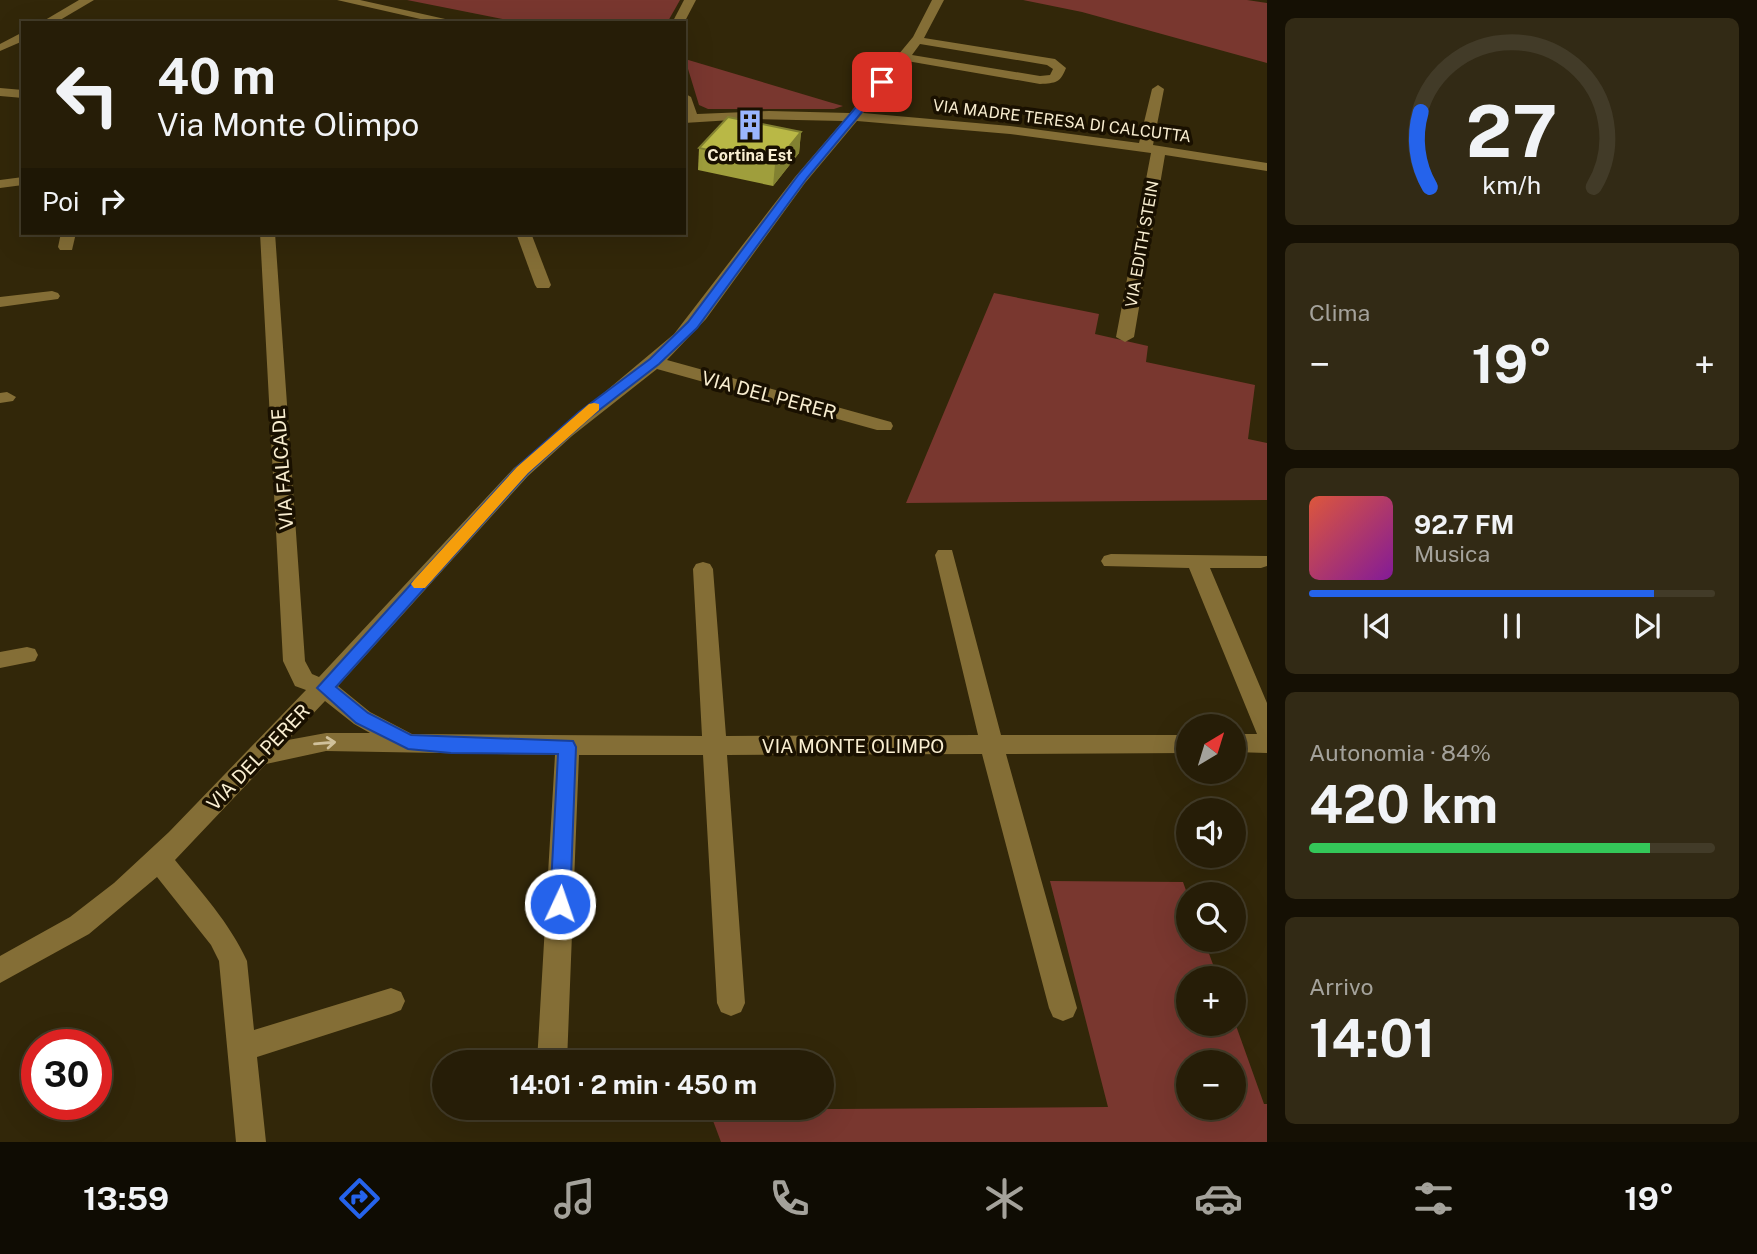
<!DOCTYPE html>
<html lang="it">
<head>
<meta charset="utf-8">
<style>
  body { margin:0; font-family:"Public Sans",sans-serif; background:#322a15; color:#f1f3f6; height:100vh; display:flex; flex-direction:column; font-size:26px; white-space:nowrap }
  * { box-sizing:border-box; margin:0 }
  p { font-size:23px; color:#a4a29b }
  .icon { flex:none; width:38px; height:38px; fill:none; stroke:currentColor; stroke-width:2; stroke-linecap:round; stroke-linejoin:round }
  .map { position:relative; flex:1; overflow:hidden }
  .drawer { display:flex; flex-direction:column; gap:18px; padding:18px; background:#151004; width:490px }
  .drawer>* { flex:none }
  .banner { position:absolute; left:21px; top:21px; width:665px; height:214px; border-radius:0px; box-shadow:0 7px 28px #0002,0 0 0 2px #423b28; background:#261d07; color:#f1f3f6; overflow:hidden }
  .needle { width:46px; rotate:38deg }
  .buttons { position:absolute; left:1176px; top:714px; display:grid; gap:14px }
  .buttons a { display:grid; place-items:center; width:70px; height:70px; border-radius:50%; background:#261d07; box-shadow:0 7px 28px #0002,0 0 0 2px #423b28; font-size:35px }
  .speed { position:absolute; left:21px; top:1029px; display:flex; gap:14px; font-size:35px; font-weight:700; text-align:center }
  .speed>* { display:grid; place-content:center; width:91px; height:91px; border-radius:50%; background:#261d07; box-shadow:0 7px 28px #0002,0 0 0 2px #423b28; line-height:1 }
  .speed .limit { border:10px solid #d22; background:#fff; color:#111 }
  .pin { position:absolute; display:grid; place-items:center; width:60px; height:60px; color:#fff; margin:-30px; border-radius:14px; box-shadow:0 4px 10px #0006 }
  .me { position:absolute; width:77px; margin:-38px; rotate:3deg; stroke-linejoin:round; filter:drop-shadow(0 0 5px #0008) }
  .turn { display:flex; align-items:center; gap:24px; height:147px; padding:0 21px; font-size:32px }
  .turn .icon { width:91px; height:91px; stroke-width:2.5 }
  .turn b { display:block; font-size:49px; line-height:60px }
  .then { display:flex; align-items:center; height:66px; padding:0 21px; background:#0003; gap:14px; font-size:26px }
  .big { font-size:52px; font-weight:700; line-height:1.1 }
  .drawer .tile { flex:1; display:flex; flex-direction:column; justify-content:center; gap:10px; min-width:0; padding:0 24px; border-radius:10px; background:#322a15 }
  .drawer .dial { align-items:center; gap:0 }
  .dial svg { height:182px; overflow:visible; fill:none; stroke:#423b28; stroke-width:7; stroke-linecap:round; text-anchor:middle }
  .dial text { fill:#f1f3f6; stroke:none }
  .song { display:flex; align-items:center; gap:21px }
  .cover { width:84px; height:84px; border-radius:10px; background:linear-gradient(135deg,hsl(10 70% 55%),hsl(290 70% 35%)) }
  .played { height:7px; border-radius:4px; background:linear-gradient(90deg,#2563eb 85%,#423b28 85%) }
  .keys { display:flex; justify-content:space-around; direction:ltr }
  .heat { display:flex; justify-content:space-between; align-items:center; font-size:38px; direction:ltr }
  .charge { height:10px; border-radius:5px; background:linear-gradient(90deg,#34c759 84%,#423b28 0) }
  .trip { position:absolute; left:432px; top:1050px; width:402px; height:70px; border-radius:35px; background:#261d07; box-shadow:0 7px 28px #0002,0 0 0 2px #423b28; font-weight:700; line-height:70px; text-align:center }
  .tab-bar { display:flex; height:112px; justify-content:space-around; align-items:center; background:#0f0c03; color:#a4a29b }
  .tab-bar .icon { width:49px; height:49px }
  .tab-bar .selected { color:#2563eb }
  .tab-bar b { font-size:32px; color:#f1f3f6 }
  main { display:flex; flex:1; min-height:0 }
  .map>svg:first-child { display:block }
  .green { fill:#79372f; fill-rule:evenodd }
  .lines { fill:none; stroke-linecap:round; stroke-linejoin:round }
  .street { fill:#846e36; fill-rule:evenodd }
  .wall { fill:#9f9e3c }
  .shaded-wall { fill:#828131 }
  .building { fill:#b9b846; stroke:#828131; stroke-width:2 }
  .oneway { stroke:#d0c19b }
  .route { fill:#2563eb; stroke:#184099; stroke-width:2 }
  .slow { fill:#f59e0b }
  .labels { text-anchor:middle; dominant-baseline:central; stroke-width:7; stroke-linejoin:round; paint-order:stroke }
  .far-street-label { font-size:16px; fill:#f9eed1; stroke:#191000 }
  .far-poi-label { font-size:16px; font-weight:bold; fill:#f9eed1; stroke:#191000 }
  .street-label { font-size:19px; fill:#f9eed1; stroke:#191000 }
</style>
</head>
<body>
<main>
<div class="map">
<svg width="1267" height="1142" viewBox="0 0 1267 1142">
  <rect width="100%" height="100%" fill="#322709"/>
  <!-- green -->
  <g class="green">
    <path d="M407,0H680L667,23H523Z"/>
    <path d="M1023,0H1247L1267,3V63L1082,12Z"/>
    <path d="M685,59L829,102L843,106L834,109H708L699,105Z"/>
    <path d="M994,293L1099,314L1095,334L1148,346L1146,362L1255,385L1248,439L1267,443V500L906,503Z"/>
    <path d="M1050,881L1183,882L1188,896V940H1204L1218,978H1188V1024H1234V1020L1264,1104H1267V1142H721L709,1110L1108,1107ZM1188,1062H1234V1108H1188Z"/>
  </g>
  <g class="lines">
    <!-- street -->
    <g class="street">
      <path d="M79,0H94L55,23H40Z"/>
      <path d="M337,0H360L463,23H438Z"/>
      <path d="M684,0H696L684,23H672Z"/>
      <path d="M932,0H944L924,38L1055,59L1066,68C1060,83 1056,83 1040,84L907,61L863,113L1010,126L1139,143L1152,89L1158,85L1164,89L1153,145L1267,163V171L1165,155L1134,337L1125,342L1116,337L1151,153L1010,134L857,121L805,183L706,319L667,360L891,422L893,426L891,430H877L657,369L572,436L528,476L338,686L370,712L412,734L702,736L693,569L696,564L703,562L710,564L713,569L726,736L978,735L935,555L938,550H952L1001,735H1188V753L1006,754L1077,1008L1073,1017L1063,1021L1053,1017L1049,1008L982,754L727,755L745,1003L741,1012L731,1016L721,1012L717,1003L703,755H579L567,1062H537L555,755L326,751L266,764L175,860C202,893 229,922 247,961L254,1030L391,988L401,992L405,1001L401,1010L391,1014L257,1057L266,1142H236L219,961L211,945L157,877L89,934L0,983V956L70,917L114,883L169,832L306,690L295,686L283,661L260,233H275L305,661L312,674L319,677L514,468L674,334L795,177L843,121L748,119L684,123V93L691,97L697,114L769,111L850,113L913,37ZM920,44L1047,65L1053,69L1050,75L1040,76L912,55ZM325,701L354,724L370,733H326L288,740Z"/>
      <path d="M23,32V41L0,51V44Z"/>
      <path d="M0,88L23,90V98L0,96Z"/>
      <path d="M23,177V185L0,188V180Z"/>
      <path d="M61,233H76L72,250H60L58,247Z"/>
      <path d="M516,233H531L551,285L549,288H537L535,285Z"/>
      <path d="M52,291L58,293L60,296L58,299L0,307V297Z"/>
      <path d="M7,392L16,397L13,401L0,403V393Z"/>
      <path d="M1111,554L1267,556V566L1261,568H1210L1267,703V753L1234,752V734H1257L1189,568L1104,566L1101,561L1104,556Z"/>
      <path d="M27,647L35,649L38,655L35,661L0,668V652Z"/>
    </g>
  </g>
  <!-- wall -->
  <path class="wall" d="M801,132L799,153L773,186L698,170L699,148Z"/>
  <!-- shaded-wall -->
  <path class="shaded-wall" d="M801,132L799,153L773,186L775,164Z"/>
  <!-- building -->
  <path class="building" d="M728,117L801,132L775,164L699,148Z"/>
  <!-- one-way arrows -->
  <defs><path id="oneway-shaft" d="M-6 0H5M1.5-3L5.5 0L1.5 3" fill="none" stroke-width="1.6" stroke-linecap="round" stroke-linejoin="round" transform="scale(1.75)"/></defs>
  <use class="oneway" href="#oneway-shaft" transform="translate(325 743) rotate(-5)"/>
  <!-- route -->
  <path class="route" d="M879,80L887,82L807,178L697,328L659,364L589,418L528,473L336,687L368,713L411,735L573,741L576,747L570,904L567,911L560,913L553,911L550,904L558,754L451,753L408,749L356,723L317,688L517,467L579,412L650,359L688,322L799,174Z"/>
  <!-- slow -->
  <path class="slow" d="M594,403L599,404V410L528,473L425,588H414L411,584L414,580L517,467L589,404Z"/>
  <!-- icons -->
  <defs>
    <g id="building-bare" transform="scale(2.415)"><path d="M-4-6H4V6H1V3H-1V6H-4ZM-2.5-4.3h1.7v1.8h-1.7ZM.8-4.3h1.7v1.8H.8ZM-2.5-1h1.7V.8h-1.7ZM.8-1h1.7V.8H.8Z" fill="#9ab5fd" stroke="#191000" stroke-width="2.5" paint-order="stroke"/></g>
  </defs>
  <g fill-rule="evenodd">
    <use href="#building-bare" x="750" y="125"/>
  </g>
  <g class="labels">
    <!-- far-street labels -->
    <g class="far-street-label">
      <text transform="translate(1062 121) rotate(7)">VIA MADRE TERESA DI CALCUTTA</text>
      <text transform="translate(1142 244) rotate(-80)">VIA EDITH STEIN</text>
    </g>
    <!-- far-poi labels -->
    <g class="far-poi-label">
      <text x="750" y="155">Cortina Est</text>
    </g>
    <!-- street labels -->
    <g class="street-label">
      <text transform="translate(769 395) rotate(15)">VIA DEL PERER</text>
      <text transform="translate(282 469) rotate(-94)">VIA FALCADE</text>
      <text x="853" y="746">VIA MONTE OLIMPO</text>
      <text transform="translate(258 757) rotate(-46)">VIA DEL PERER</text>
    </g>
  </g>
</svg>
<div class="buttons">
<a><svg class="needle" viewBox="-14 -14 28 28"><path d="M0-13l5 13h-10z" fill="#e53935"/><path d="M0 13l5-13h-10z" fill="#a4a29b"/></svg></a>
<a><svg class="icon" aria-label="sound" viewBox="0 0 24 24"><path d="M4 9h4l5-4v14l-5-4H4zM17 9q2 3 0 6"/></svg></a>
<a><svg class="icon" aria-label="search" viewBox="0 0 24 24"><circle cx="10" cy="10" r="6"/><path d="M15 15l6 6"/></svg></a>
<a>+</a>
<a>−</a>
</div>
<div class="speed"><div class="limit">30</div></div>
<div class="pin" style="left:882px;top:82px;background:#d93025"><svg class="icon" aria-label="arrive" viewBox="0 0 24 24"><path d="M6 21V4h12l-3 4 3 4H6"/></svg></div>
<svg class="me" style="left:560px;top:904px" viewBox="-20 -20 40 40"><circle r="17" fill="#2563eb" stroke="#fff" stroke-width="3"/><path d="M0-11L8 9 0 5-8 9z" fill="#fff"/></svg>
<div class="trip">14:01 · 2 min · 450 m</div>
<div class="banner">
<div class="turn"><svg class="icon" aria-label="left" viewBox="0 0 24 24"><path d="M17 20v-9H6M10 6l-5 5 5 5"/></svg><div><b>40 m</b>Via Monte Olimpo</div></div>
<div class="then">Poi<svg class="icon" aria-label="right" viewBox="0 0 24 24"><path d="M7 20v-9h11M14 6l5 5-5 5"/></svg></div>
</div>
</div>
<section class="drawer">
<div class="tile dial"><svg viewBox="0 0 100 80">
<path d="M14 69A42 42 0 1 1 86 69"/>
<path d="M14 69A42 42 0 0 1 10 36" stroke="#2563eb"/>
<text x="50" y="56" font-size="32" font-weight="700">27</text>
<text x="50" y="72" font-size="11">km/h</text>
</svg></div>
<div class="tile"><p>Clima</p>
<div class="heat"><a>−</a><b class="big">19°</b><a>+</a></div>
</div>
<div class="tile">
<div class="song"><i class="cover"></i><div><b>92.7 FM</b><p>Musica</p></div></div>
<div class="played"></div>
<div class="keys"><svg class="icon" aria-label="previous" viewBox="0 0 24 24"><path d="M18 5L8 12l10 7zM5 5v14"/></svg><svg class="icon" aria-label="pause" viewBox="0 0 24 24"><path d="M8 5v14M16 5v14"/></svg><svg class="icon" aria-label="next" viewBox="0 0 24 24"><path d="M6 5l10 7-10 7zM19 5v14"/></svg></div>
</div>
<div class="tile"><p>Autonomia · 84%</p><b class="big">420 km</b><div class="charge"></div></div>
<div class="tile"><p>Arrivo</p><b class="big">14:01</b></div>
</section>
</main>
<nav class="tab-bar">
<b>13:59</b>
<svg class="icon selected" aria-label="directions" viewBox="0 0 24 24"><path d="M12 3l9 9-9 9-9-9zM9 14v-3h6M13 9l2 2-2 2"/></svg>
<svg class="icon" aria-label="music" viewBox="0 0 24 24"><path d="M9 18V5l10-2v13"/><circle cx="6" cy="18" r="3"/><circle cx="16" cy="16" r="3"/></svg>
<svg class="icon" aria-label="phone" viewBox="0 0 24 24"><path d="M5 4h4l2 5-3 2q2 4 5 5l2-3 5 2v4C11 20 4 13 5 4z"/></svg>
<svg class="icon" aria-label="climate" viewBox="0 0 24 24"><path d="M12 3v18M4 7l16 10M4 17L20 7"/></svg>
<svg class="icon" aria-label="car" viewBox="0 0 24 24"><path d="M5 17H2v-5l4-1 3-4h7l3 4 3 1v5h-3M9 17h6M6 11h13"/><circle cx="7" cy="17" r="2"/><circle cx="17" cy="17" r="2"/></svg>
<svg class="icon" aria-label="filters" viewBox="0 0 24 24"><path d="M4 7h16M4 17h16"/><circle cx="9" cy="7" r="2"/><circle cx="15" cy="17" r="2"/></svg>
<b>19°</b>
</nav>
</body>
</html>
